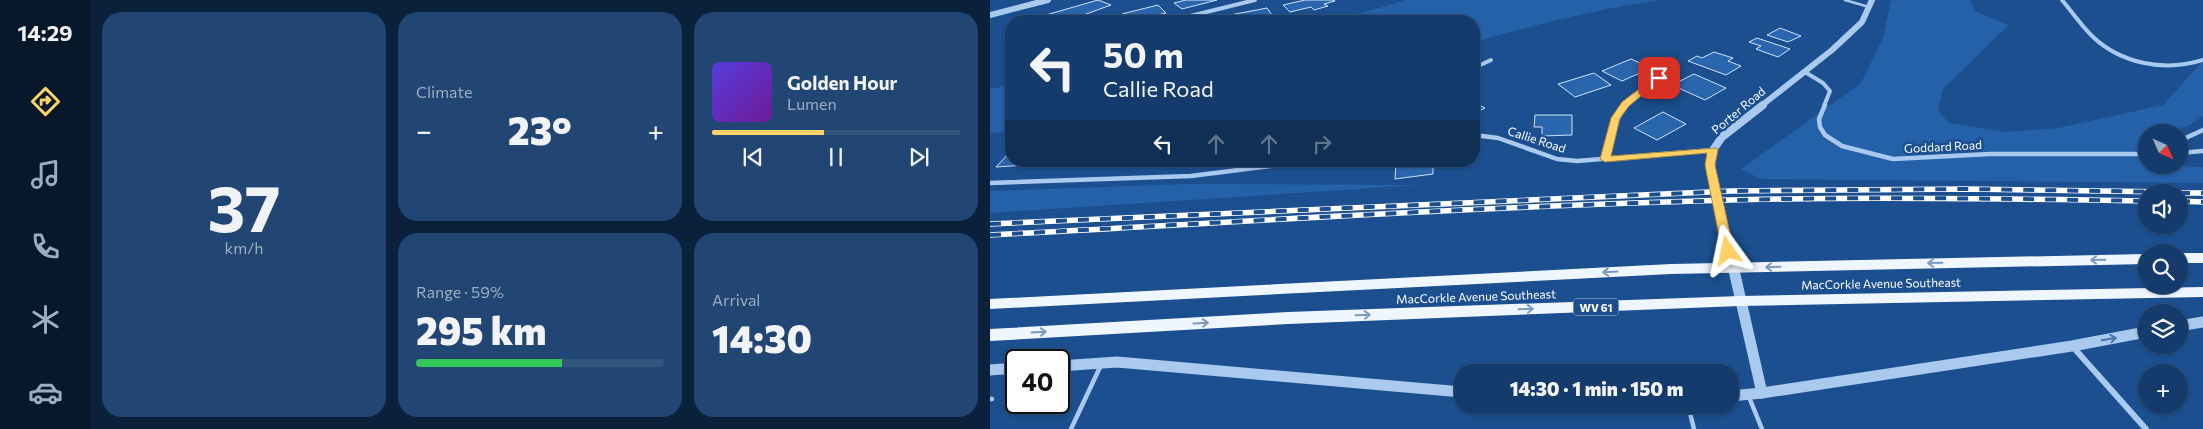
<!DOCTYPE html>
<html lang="en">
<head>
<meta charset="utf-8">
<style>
  body { margin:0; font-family:Commissioner,sans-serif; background:#214673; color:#f1f3f6; height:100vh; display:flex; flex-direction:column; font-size:19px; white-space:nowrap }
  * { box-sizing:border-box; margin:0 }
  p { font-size:16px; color:#9dadc1 }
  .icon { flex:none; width:28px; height:28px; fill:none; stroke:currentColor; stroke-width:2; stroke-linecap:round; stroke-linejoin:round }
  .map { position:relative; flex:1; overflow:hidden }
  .sheet { display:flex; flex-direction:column; gap:12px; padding:12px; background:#0b203b; width:900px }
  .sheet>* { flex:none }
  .guide { position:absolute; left:15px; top:15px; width:475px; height:152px; border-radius:20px; box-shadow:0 1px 4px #0004,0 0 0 1px #33557e; background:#143b6b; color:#f1f3f6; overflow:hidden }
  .needle { width:32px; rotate:135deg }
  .controls { position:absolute; left:1148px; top:124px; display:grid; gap:10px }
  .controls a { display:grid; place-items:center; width:50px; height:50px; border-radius:50%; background:#143b6b; box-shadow:0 1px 4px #0004,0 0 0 1px #33557e; font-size:25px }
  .speed { position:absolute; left:15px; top:349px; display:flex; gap:10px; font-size:25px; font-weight:700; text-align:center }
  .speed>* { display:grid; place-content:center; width:65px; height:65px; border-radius:50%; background:#143b6b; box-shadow:0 1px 4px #0004,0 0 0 1px #33557e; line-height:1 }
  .speed .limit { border:2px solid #111; border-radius:8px; background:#fff; color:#111 }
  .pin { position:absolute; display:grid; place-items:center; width:42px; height:42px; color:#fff; margin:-21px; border-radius:10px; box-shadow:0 2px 8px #0006 }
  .me { position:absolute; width:55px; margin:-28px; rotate:348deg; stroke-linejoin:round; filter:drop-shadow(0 0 4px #0008) }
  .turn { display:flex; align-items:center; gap:18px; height:105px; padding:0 15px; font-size:22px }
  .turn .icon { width:65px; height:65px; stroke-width:2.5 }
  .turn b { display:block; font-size:35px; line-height:42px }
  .lanes { display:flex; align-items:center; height:48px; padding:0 15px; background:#0003; justify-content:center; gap:25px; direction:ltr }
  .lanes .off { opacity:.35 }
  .big { font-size:38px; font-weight:800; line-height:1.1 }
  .sheet .tile { flex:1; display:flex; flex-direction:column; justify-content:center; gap:8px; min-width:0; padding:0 18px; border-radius:20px; background:#214673 }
  .sheet .dial { align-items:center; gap:0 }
  .dial b { font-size:65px; line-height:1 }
  .song { display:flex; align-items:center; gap:15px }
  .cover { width:60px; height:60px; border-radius:8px; background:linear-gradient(135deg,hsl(250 70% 55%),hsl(280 70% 35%)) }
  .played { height:5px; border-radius:2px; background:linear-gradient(90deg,#ffd166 45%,#33557e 45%) }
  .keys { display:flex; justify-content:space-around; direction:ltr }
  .heat { display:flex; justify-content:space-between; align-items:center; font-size:28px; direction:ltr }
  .charge { height:8px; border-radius:4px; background:linear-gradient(90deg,#34c759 59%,#33557e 0) }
  .sheet .tiles { flex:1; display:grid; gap:12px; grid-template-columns:repeat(3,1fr) }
  .tile:first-child { grid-row:span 2 }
  .trip { position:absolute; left:464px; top:364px; width:285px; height:50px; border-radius:20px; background:#143b6b; box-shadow:0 1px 4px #0004,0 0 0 1px #33557e; font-weight:800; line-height:50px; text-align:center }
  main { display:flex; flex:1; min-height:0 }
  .tabs { display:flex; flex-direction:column; width:90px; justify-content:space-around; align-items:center; background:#08182b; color:#9dadc1 }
  .tabs .icon { width:35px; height:35px }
  .tabs .active { color:#ffd166 }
  .tabs b { font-size:22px; color:#f1f3f6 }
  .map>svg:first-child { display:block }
  .green { fill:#2461a8 }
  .building { fill:#2a66ad; stroke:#cfe3fa }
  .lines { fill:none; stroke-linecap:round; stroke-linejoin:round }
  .service-far2 { stroke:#a9c9ee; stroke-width:2.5 }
  .service-far1 { stroke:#a9c9ee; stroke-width:4 }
  .service { stroke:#a9c9ee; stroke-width:4.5 }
  .minor-far2 { stroke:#a9c9ee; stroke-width:4 }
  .minor-far1 { stroke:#a9c9ee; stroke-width:4.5 }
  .minor { stroke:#a9c9ee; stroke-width:6 }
  .tertiary-far2 { stroke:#a9c9ee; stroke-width:6 }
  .tertiary-far1 { stroke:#a9c9ee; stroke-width:8 }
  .tertiary { stroke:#a9c9ee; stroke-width:11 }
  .primary { fill:#f0f6ff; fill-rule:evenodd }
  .rail-casing { stroke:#fff; stroke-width:5.5 }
  .rail { stroke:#1b4f8f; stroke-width:4; stroke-dasharray:11; stroke-linecap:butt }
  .oneway { stroke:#7b9ac1 }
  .oneway2 { stroke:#4674ac }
  .route { fill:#ffd166; stroke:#a68842 }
  .labels { text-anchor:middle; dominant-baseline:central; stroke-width:5; stroke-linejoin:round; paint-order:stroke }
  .shield { fill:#1b4f8f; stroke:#bbcadd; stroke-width:1 }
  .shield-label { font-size:11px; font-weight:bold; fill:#fff }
  .street-label { font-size:12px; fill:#fff; stroke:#1b4f8f }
</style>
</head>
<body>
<main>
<nav class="tabs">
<b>14:29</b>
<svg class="icon active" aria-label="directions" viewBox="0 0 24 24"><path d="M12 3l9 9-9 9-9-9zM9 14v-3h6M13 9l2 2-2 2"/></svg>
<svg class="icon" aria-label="music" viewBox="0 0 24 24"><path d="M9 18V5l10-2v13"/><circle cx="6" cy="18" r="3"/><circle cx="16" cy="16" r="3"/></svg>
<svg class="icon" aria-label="phone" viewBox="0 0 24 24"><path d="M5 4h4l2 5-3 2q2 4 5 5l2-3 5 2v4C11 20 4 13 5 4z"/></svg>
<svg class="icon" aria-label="climate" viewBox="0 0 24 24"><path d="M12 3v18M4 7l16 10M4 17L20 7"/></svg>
<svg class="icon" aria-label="car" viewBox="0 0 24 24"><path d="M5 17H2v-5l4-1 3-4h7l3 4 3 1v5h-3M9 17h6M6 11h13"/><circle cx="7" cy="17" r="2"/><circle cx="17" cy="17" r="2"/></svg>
</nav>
<section class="sheet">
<div class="tiles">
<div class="tile dial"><b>37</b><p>km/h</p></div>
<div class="tile"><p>Climate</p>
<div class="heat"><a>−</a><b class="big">23°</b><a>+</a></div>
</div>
<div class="tile">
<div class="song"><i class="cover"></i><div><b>Golden Hour</b><p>Lumen</p></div></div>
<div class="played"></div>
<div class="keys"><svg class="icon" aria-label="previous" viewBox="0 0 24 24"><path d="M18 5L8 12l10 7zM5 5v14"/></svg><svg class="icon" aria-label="pause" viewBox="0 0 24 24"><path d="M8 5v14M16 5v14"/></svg><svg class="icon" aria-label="next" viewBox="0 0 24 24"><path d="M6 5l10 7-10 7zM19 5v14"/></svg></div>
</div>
<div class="tile"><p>Range · 59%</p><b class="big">295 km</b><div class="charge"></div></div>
<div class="tile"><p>Arrival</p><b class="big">14:30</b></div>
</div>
</section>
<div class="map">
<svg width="1213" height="429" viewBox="0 0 1213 429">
  <rect width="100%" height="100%" fill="#1b4f8f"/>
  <!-- green -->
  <g class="green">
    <path d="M415,0H671C607,9 546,25 484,42V21H333L383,10Z"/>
    <path d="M901,0H980L985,11L1019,25L953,89L948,110L959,123L1016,132L1068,128L1173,105L1213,61V116L1200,125L1180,132H1156V146L1141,153L1156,159V165L1213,167V183L771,179L751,169L871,83L893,38Z"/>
    <path d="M21,85V132L0,133V89Z"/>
    <path d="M196,184L430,185L0,213V191Z"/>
  </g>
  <!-- building -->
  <g class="building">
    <path d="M108,0L121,5L85,18L82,16L66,21H57L49,17Z"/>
    <path d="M196,0H227L192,9L184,3Z"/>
    <path d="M315,0H343L345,1L334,4L338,6L324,10L321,7L300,12L293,5Z"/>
    <path d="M168,5L176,13L142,21H139L132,14Z"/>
    <path d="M277,8L282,15L268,18L269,20L264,21H244L240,15Z"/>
    <path d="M790,28L811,36L798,42L777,35Z"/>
    <path d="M767,38L800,49L788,57L766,49L771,46L759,42Z"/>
    <path d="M724,52L743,58L738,61L751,66L736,75L698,61L707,56L712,58Z"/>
    <path d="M641,59L661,68L632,81L612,71Z"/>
    <path d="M604,73L621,85L585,97L568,84Z"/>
    <path d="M704,74L736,88L715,100L682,85Z"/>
    <path d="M484,102L495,108L484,113Z"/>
    <path d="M673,112L696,124L667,140L644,128Z"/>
    <path d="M545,115H582V135L552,136V127H544Z"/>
    <path d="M21,151V161H39L36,165L6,167Z"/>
    <path d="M406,161H453L454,165L443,167V174L405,179Z"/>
  </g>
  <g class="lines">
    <!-- service-far2 -->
    <g class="service-far2">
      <path d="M855,0L879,7"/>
      <path d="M635,106L655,88L683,69"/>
    </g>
    <!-- service-far1 -->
    <path class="service-far1" d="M615,159L624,126L636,105"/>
    <!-- service -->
    <g class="service">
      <path d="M759,397L772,429"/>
      <path d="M0,399H2"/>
      <path d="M698,405L704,429"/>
      <path d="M81,429L111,365"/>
    </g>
    <!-- minor-far2 -->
    <g class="minor-far2">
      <path d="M1072,0C1082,12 1091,25 1102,36C1131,64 1175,72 1213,60"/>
      <path d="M180,21L265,0"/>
      <path d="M484,68L501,60"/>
      <path d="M815,72L833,83L840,91L834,106"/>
    </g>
    <!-- minor-far1 -->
    <g class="minor-far1">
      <path d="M835,105L829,119L830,127L835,135L852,146L903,159L1000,154H1156"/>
      <path d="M484,135L508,138L567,159L587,161L723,150"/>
      <path d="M1189,141L1213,130"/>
      <path d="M1189,153L1213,151"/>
      <path d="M282,165L295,161"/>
      <path d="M0,183L201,176L320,161"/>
    </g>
    <!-- minor -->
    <path class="minor" d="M1083,347L1156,429"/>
    <!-- tertiary-far2 -->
    <g class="tertiary-far2">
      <path d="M0,15L58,0"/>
      <path d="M771,106L842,50L872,22L882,0"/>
    </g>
    <!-- tertiary-far1 -->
    <path class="tertiary-far1" d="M738,246L720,165L723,150L732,137L773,105"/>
    <!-- tertiary -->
    <g class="tertiary">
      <path d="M738,244L772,393"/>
      <path d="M1189,326L1213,322"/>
      <path d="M69,366L127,362L472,392"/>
      <path d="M0,370L26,368"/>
      <path d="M740,396L772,393L1082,346L1156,332"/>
    </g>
    <!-- primary -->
    <g class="primary">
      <rect x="1189" y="253" width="24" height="10"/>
      <path d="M1156,254V264L681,274L0,309V299L681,264Z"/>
      <path d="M1213,287V297L750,306L298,324L0,341V329L298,312L750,296Z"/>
    </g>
    <!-- rail casing -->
    <g class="rail-casing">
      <g id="rail">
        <path d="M1189,193H1213"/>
        <path d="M1189,201L1213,202"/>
        <path d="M0,224L741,191L977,189L1182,192"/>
        <path d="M0,235C265,221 530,204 796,199C916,197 1036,199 1156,201"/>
      </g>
    </g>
    <!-- rail -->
    <use href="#rail" class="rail"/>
  </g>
  <!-- one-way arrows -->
  <defs><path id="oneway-shaft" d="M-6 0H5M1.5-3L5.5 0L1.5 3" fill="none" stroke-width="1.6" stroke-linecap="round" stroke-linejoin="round" transform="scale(1.25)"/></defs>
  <g class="oneway">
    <use href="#oneway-shaft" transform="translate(1108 260) rotate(179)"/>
    <use href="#oneway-shaft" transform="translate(945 263) rotate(179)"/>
    <use href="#oneway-shaft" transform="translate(783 267) rotate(178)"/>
    <use href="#oneway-shaft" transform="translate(620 272) rotate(177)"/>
    <use href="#oneway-shaft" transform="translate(536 309) rotate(-2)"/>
    <use href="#oneway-shaft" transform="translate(373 315) rotate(-2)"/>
    <use href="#oneway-shaft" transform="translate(211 323) rotate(-3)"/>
    <use href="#oneway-shaft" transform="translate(49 332) rotate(-3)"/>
  </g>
  <use class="oneway2" href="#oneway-shaft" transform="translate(1119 339) rotate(-10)"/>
  <!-- route -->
  <path class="route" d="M666,76L673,78L639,106L630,118L621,156L727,148L728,150L725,165L744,251L742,254H734L732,251L715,165L717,153L615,162L610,159L621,118L632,102Z"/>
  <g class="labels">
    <!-- shield labels -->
    <rect class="shield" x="583.5" y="298.5" width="45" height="17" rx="4"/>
    <g class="shield-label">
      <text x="606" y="307">WV 61</text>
    </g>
    <!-- street labels -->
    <g class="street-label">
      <text transform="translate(748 110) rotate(-40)">Porter Road</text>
      <text transform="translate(547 139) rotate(18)">Callie Road</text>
      <text transform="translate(953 146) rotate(-3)">Goddard Road</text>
      <text transform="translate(891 283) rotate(-1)">MacCorkle Avenue Southeast</text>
      <text transform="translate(486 296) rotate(-2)">MacCorkle Avenue Southeast</text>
    </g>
  </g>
</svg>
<div class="controls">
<a><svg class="needle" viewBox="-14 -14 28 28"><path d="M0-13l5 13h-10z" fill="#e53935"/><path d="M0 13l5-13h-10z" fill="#9dadc1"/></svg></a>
<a><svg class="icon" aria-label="sound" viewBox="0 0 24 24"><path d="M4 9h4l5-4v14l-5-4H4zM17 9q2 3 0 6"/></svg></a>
<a><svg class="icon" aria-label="search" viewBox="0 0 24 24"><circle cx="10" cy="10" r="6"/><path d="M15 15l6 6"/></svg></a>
<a><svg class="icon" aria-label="layers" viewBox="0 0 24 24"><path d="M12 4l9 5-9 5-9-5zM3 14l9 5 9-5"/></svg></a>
<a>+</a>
</div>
<div class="speed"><div class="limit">40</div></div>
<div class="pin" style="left:669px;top:78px;background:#d93025"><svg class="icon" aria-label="arrive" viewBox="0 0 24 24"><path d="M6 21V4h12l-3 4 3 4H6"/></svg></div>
<svg class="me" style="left:738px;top:251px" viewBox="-20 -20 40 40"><path d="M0-17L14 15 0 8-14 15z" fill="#ffd166" stroke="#fff" stroke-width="4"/></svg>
<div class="trip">14:30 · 1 min · 150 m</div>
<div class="guide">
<div class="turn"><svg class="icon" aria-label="left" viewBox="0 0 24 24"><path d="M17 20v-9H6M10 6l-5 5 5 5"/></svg><div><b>50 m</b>Callie Road</div></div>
<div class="lanes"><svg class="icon" aria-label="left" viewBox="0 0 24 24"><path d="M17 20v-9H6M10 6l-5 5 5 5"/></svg><svg class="icon off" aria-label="ahead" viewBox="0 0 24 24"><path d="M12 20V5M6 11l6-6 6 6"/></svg><svg class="icon off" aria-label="ahead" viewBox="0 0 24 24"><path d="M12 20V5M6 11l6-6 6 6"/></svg><svg class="icon off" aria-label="right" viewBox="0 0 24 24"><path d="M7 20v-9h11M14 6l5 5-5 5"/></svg></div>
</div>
</div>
</main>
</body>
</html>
